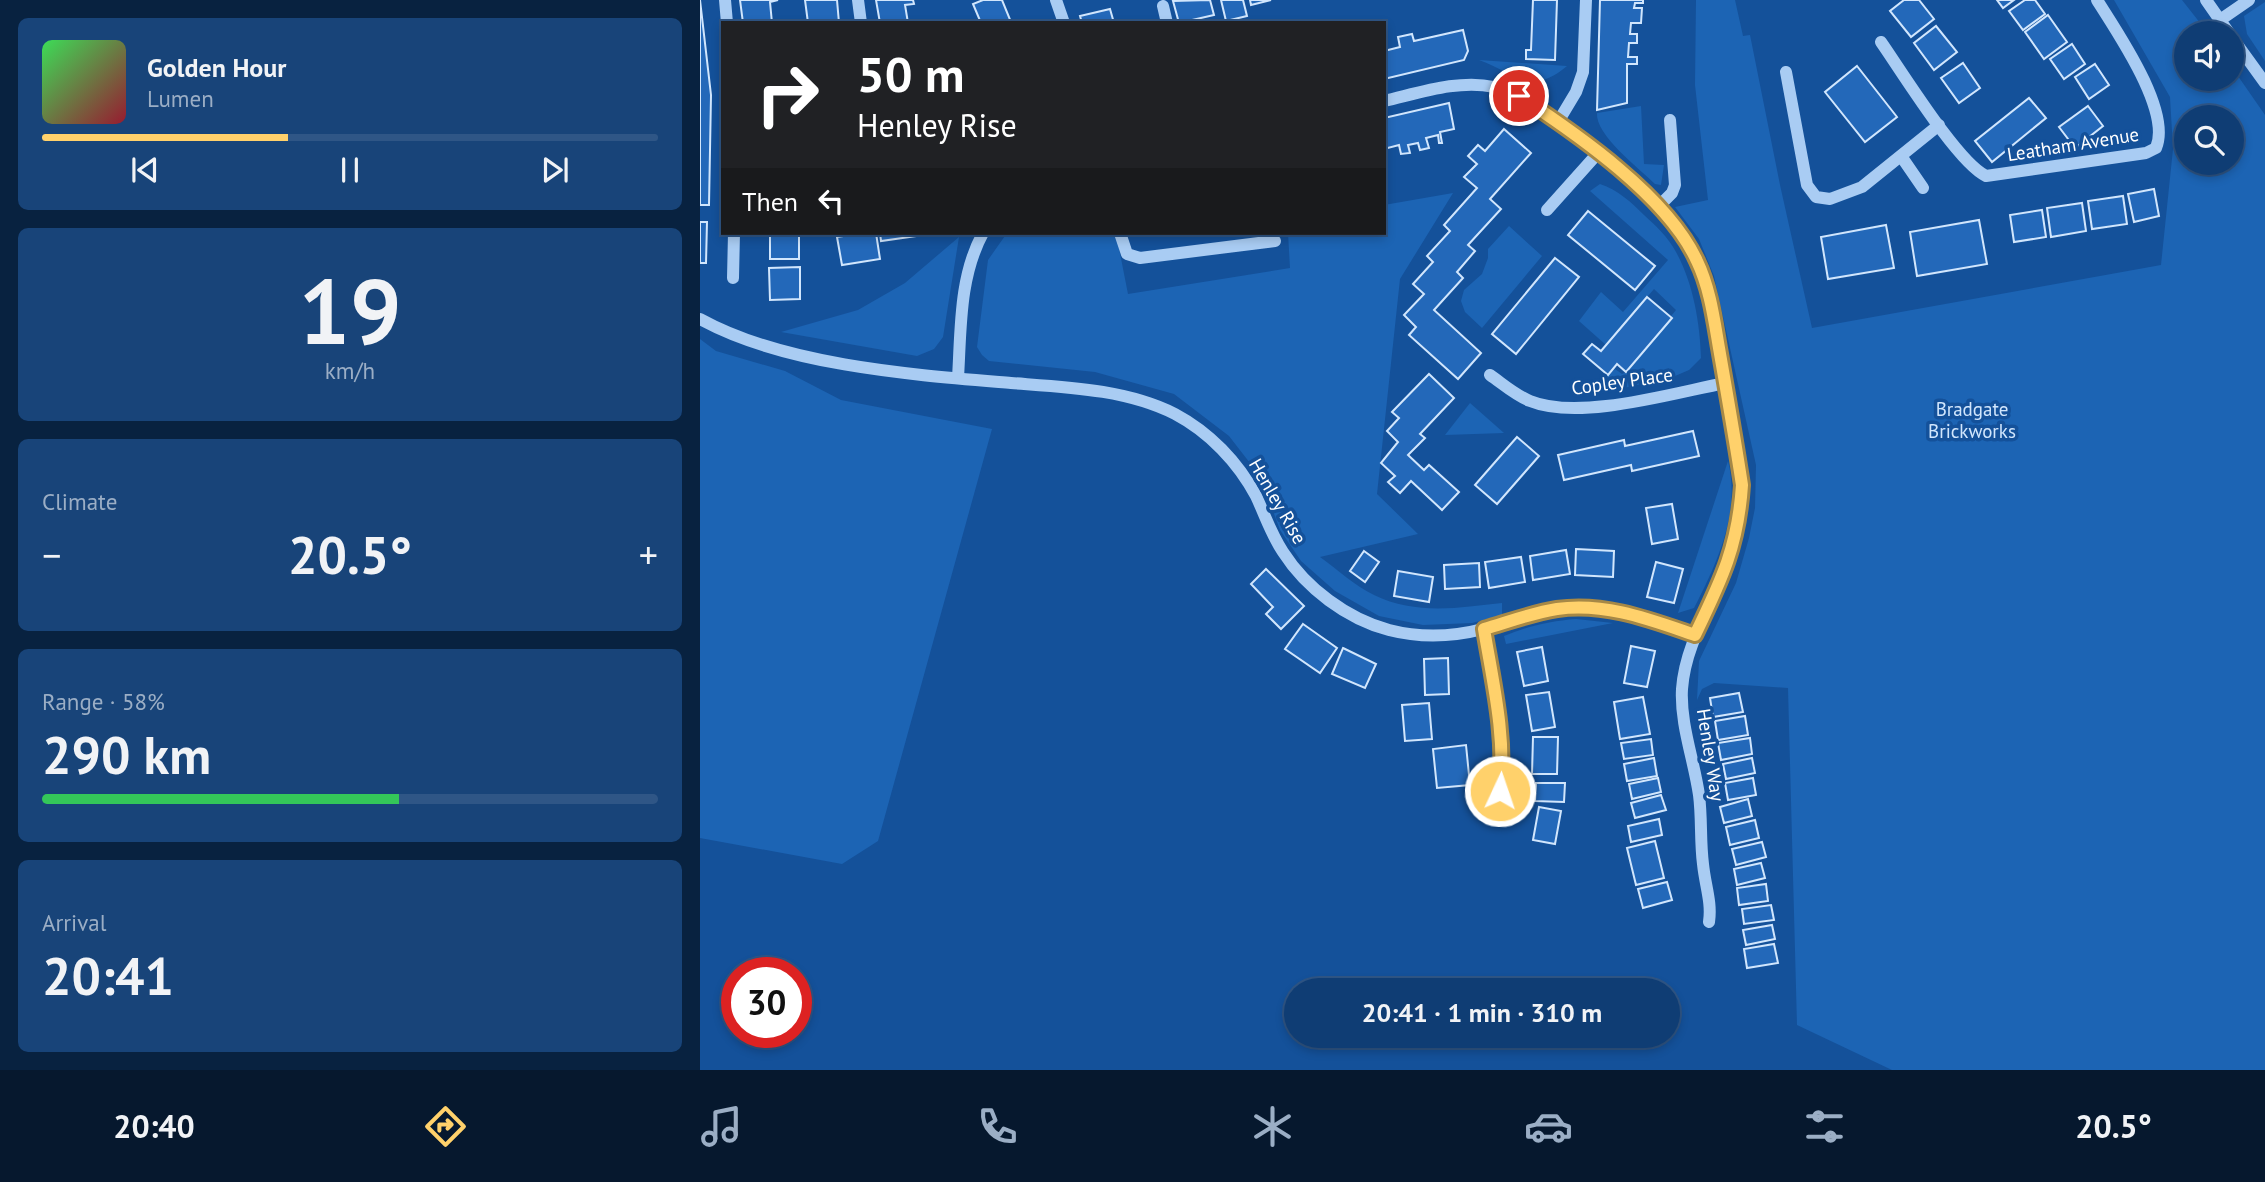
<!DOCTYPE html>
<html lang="en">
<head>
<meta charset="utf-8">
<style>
  body { margin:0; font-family:"PT Sans",sans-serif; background:#184479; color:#f1f3f6; height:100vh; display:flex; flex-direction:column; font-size:26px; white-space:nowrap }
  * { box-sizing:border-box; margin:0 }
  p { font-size:23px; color:#9baec5 }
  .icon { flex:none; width:38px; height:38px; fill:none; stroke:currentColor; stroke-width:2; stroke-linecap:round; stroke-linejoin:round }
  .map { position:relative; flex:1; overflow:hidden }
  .drawer { display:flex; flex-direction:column; gap:18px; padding:18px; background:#082240; width:700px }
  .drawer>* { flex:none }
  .guide { position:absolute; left:21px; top:21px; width:665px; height:214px; border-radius:0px; box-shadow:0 4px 10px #0003,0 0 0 2px #2f5686; background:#202124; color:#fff; overflow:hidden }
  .fabs { position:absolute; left:1474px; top:21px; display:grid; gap:14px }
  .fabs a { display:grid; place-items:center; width:70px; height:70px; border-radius:50%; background:#0f3d74; box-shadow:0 4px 10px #0003,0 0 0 2px #2f5686; font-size:35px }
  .speed { position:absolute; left:21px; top:957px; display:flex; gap:14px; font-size:35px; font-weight:700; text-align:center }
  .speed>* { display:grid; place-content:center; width:91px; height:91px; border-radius:50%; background:#0f3d74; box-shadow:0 4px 10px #0003,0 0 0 2px #2f5686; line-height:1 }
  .speed .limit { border:10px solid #d22; background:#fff; color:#111 }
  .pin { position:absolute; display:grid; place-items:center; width:60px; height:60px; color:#fff; margin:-30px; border:4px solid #fff; border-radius:50%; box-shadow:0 2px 7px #0007 }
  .me { position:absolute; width:77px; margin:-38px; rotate:3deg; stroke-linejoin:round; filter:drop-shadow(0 0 5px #0008) }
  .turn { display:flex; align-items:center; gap:24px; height:147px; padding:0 21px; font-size:32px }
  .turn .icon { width:91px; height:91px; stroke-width:2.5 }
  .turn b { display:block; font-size:49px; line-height:60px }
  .then { display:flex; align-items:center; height:66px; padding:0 21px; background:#0003; gap:14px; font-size:26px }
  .big { font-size:52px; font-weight:800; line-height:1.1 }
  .drawer .widget { flex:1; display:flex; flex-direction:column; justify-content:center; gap:10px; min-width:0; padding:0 24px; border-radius:10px; background:#184479 }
  .drawer .dial { align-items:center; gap:0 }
  .dial b { font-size:91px; line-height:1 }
  .song { display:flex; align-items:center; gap:21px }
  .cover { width:84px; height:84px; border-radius:10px; background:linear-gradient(135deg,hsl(130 70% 55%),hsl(350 70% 35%)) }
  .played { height:7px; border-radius:4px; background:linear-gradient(90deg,#ffd16b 40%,#2f5686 40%) }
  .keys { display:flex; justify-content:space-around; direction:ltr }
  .heat { display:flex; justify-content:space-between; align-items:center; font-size:38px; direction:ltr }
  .charge { height:10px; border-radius:5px; background:linear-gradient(90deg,#34c759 58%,#2f5686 0) }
  .trip { position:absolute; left:584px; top:978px; width:396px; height:70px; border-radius:35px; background:#0f3d74; box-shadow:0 4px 10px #0003,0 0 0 2px #2f5686; font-weight:800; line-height:70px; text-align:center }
  .tab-bar { display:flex; height:112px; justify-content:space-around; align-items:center; background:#06182e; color:#9baec5 }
  .tab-bar .icon { width:49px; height:49px }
  .tab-bar .current { color:#ffd16b }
  .tab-bar b { font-size:32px; color:#f1f3f6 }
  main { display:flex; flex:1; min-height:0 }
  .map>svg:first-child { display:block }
  .green { fill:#1c64b4; fill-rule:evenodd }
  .building { fill:#2368b9; stroke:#d1e6fd; stroke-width:2 }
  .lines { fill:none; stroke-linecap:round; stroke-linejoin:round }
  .minor { stroke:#a9ccf3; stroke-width:12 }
  .route-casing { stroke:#a68846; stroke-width:18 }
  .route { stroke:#ffd16b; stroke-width:12 }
  .labels { text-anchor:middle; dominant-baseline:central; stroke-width:7; stroke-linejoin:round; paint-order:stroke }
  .street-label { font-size:19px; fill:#fff; stroke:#14519a }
  .park-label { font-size:19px; fill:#d1e6fd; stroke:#14519a }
</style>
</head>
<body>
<main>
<section class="drawer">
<div class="widget">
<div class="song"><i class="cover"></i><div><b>Golden Hour</b><p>Lumen</p></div></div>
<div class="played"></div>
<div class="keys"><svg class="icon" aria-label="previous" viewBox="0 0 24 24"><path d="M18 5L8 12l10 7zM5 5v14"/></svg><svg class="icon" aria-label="pause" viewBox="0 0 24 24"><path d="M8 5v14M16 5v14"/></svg><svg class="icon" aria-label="next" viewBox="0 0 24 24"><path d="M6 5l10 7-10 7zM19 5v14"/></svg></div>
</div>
<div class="widget dial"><b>19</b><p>km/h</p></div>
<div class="widget"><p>Climate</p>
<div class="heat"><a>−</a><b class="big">20.5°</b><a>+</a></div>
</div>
<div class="widget"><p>Range · 58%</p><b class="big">290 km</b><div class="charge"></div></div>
<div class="widget"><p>Arrival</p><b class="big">20:41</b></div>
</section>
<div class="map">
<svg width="1565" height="1070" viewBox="0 0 1565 1070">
  <rect width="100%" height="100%" fill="#14519a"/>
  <!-- green -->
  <g class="green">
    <path d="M996,0H1035L1043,36L1050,35L1080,185L1112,328L1461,265L1473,149L1470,97L1414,0H1482L1508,33H1486V79H1531V66L1565,115V1070H1192L1097,1025L1088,688L1014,683L1002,689L997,700L999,661L1036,583L1049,538L1055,508L1056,465L1014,276L999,239L975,207L1008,200L995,85ZM1486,117H1531V163H1486Z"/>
    <path d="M1565,2V61L1547,34L1544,16Z"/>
    <path d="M779,60L867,66C832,96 816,74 779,60Z"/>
    <path d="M941,106L944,164L964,165L961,185L955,184C940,169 895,135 897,113Z"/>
    <path d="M900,184C918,190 931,202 944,215C956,226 968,237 976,252C993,283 1000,322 1001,358L989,370L975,376L894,395L908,375L915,369L922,374L926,372L976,310L954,289L906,345L879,321L901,292L923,312L968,260L890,191Z"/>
    <path d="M753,193L700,279L677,494L718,534L620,557C637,569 655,586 674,595C715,615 758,608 802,603V615L772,623L723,625L679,616L635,591L601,561L580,530L560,476L529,436L474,394L395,372L289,361L282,355L277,347L288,260L307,233H416L428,294L590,268L588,233H684V205Z"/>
    <path d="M809,226L842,256L782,328L765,312L761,301L764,290L782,274L788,258V249Z"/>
    <path d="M259,237L243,337L234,349L217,356L81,332L158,310L205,283Z"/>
    <path d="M0,339L16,351L85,371L141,400L292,429L178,841L142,864L0,838Z"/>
    <path d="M770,403L804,433L745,435Z"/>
    <path d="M1028,461C1041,512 1017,563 994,608L978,613Z"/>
    <path d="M876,619L913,623L806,644L804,636C828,626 850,621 876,619Z"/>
  </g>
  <!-- building -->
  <g class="building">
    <path d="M0,0L11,95L9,205H0Z"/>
    <path d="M40,0H78L70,2L72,23H43Z"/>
    <path d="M105,0H137L139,23H108Z"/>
    <path d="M176,0H213L214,4L205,5L208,23H180Z"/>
    <path d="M283,0H302L311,22L281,23L273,4Z"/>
    <path d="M510,0L514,15L479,23L473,1Z"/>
    <path d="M521,0H543L547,16L526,21Z"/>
    <path d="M550,0H571L551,5Z"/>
    <path d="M833,0H857L855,60L826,59V50H831Z"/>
    <path d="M900,0H943V3H935L934,8H942L941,23H931L930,34H937V43H929L928,57H937V64H927V103L897,110Z"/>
    <path d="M1204,0H1219L1234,19L1211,37L1190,11Z"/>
    <path d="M1297,0H1314L1303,8Z"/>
    <path d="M1325,0H1335L1345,14L1323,30L1309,11Z"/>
    <path d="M410,9L414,23H382L380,16Z"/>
    <path d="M1348,15L1367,42L1344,59L1325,32Z"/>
    <path d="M1236,26L1257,52L1234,70L1214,43Z"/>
    <path d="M763,30L768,51L764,60L684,79V51L700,47L698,37L712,34L714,41Z"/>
    <path d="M1372,44L1385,64L1364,79L1350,59Z"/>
    <path d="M1263,63L1280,88L1259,103L1241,78Z"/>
    <path d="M1395,64L1409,85L1389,99L1375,77Z"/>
    <path d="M1157,66L1197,117L1165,142L1125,92Z"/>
    <path d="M1329,98L1346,118L1292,162L1275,141Z"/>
    <path d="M749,103L754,129L740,132L742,143H739L738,135L726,138L729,148L720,150L718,143L708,145L710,153L701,154L699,145L684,149V118Z"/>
    <path d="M1388,106L1403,126L1375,148L1359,127Z"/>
    <path d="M804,129L831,153L790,199L801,209L768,245L775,251L757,272L763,278L734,310L781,353L758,379L709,335L716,327L704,315L724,294L713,284L733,262L727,256L750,231L744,225L777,188L764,177L777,164L768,156L778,145L785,151Z"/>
    <path d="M1454,189L1459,216L1434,222L1428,194Z"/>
    <path d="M1423,196L1427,224L1392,229L1388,201Z"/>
    <path d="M1382,203L1386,231L1351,237L1347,208Z"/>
    <path d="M1342,210L1346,237L1314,242L1310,215Z"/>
    <path d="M888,211L955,266L935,290L868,235Z"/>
    <path d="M1279,220L1287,264L1217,276L1210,232Z"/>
    <path d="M0,222H7L6,263H0Z"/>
    <path d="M1186,225L1194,268L1128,279L1121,237Z"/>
    <rect x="70" y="233" width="29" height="26"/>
    <path d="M163,233H176L180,259L142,265L137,237Z"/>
    <path d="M180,233H216L217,236L181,241Z"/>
    <path d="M855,258L879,277L816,354L792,334Z"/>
    <path d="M100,267V299L70,300L69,268Z"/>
    <path d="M947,297L972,318L926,372L917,364L908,375L883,354L892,344L901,351Z"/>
    <path d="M729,374L754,398L720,434L725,438L708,455L724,470L729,465L759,492L742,510L711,481L700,493L688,482L695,476L681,463L698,442L687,431L699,418L692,412Z"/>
    <path d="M993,431L999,456L932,471L931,465L864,480L858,455L924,440L925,446Z"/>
    <path d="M817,437L839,456L797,504L775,485Z"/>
    <path d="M972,504L978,539L952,544L946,508Z"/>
    <path d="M876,549L914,551L913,577L875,575Z"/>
    <path d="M866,550L870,574L833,580L830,556Z"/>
    <path d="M664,551L679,562L665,582L650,571Z"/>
    <path d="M821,557L825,582L789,588L785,562Z"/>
    <path d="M956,562L983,569L974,603L947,597Z"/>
    <path d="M779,563L780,587L745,589L744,565Z"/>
    <path d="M566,569L604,606L581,629L566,614L573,607L551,584Z"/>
    <path d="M698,571L733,577L729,602L694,596Z"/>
    <path d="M603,624L637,648L620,673L585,649Z"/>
    <path d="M931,646L955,651L947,687L924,683Z"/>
    <path d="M842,647L848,681L824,686L817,652Z"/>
    <path d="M643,648L676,664L665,688L632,674Z"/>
    <path d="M748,658L749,694L725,695L724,659Z"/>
    <path d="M849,692L855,727L832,731L826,695Z"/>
    <path d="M1039,693L1043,712L1013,717L1010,698Z"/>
    <path d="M943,697L950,734L920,739L914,702Z"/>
    <path d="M729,703L732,739L705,741L702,705Z"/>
    <path d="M1045,716L1048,735L1018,740L1015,721Z"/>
    <path d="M833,737H858L857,774H832Z"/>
    <path d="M1050,738L1052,754L1021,760L1018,743Z"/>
    <path d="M951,739L953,755L924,759L921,743Z"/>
    <path d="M766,745L770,785L737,788L733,749Z"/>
    <path d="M954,758L957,776L927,781L924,764Z"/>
    <path d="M1052,758L1055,773L1026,779L1023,764Z"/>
    <path d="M958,778L961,792L932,799L929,784Z"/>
    <path d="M1053,778L1056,795L1028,800L1025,783Z"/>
    <path d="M836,783H865L864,802L835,801Z"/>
    <path d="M961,795L966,810L935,818L931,803Z"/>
    <path d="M1048,799L1052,816L1024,823L1020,807Z"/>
    <path d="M839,807L861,811L855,844L833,840Z"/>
    <path d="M959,819L962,835L931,842L928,826Z"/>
    <path d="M1055,820L1059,838L1030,845L1026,827Z"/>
    <path d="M955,841L964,878L936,885L927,848Z"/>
    <path d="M1062,842L1066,857L1036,865L1032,849Z"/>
    <path d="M1061,863L1065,878L1037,885L1034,869Z"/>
    <path d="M967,882L972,900L943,908L938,889Z"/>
    <path d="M1066,884L1068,901L1039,905L1037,888Z"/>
    <path d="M1071,905L1074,920L1044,924L1042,909Z"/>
    <path d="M1072,925L1075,939L1046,945L1043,930Z"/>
    <path d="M1074,944L1078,963L1047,968L1044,949Z"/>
  </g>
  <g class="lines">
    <!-- minor -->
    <g class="minor">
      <path d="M25,0L27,23"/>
      <path d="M158,0L161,23"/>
      <path d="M356,0L364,23"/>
      <path d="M1506,0L1529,33"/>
      <path d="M463,6L467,23"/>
      <path d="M1520,20L1549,0"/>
      <path d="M1531,36L1565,83"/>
      <path d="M1181,42C1202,72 1258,163 1286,176L1446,153L1456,148C1472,111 1417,32 1397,0"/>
      <path d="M1086,72L1107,185L1116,197L1130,199L1162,187L1239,125"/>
      <path d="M684,101C719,93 759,79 794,87C840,97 954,194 982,233C988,241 993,252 998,261C1010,288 1014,319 1019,348C1027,394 1035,440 1042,485C1040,518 1035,548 1022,579C1006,615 985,648 982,689C980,724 994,760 999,795C1002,818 1000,841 1003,864C1005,885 1012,902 1009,922"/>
      <path d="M858,122L876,92L883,72L886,0"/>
      <path d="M1201,156L1223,188"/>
      <path d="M958,207L972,193L975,185L970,120"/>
      <path d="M847,210L898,153"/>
      <path d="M420,233L427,254L440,258L575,241"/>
      <path d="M33,278L34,233"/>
      <path d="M0,319C85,366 215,375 311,383C364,387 426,389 475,414C509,432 538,462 556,496C565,515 571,534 583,552C606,588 647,619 689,630C720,638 752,637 783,629C808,623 833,612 859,609C906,603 951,620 995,635"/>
      <path d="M790,375C803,384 815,395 830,401C879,421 973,393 1025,383"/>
      <path d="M258,378C261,329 259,277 283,233"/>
      <path d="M784,629C793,683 806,736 800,791"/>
    </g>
  </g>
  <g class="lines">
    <!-- route casing -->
    <g class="route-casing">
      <path id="route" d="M800,791C806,736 793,683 784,629C808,622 832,613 857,609C905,602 951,620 995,635C1021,581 1038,547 1042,485C1035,439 1027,394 1019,348C1014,319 1010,288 997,261C968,197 877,134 819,96"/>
    </g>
    <!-- route -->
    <use href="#route" class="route"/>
  </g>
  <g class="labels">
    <!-- street labels -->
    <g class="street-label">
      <text transform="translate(1373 144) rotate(-9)">Leatham Avenue</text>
      <text transform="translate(922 381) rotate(-8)">Copley Place</text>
      <text transform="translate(578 501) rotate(60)">Henley Rise</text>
      <text transform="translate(1011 755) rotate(81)">Henley Way</text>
    </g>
    <!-- park labels -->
    <g class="park-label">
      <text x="1272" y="409">Bradgate<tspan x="1272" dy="22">Brickworks</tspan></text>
    </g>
  </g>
</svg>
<div class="fabs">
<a><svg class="icon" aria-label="sound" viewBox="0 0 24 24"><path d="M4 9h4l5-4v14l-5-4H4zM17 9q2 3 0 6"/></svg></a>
<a><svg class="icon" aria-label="search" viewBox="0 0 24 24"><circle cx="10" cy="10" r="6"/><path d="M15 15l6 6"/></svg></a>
</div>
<div class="speed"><div class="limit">30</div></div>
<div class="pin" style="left:819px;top:96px;background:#d93025"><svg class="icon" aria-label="arrive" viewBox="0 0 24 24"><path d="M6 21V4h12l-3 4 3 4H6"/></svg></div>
<svg class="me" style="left:800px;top:791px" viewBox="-20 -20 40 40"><circle r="17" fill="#ffd16b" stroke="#fff" stroke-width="3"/><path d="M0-11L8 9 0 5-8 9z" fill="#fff"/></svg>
<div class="trip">20:41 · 1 min · 310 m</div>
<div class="guide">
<div class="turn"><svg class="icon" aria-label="right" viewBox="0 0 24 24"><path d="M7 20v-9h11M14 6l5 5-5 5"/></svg><div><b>50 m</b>Henley Rise</div></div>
<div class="then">Then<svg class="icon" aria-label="left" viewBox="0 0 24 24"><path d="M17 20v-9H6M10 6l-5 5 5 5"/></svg></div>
</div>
</div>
</main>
<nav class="tab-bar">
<b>20:40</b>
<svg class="icon current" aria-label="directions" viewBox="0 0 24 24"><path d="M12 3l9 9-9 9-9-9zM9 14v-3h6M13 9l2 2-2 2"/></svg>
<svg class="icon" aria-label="music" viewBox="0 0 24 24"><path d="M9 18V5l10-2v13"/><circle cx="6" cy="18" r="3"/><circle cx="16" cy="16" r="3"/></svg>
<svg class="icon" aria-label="phone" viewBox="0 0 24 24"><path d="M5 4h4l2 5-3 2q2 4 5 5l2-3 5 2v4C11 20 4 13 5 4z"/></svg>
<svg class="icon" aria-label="climate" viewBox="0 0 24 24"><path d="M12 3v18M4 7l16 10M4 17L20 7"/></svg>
<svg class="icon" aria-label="car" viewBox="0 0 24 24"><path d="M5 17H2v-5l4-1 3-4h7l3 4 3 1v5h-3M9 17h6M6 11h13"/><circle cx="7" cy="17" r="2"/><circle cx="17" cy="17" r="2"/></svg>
<svg class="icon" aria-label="filters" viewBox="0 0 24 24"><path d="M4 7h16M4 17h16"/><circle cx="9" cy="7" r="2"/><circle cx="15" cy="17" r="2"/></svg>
<b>20.5°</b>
</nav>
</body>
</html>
